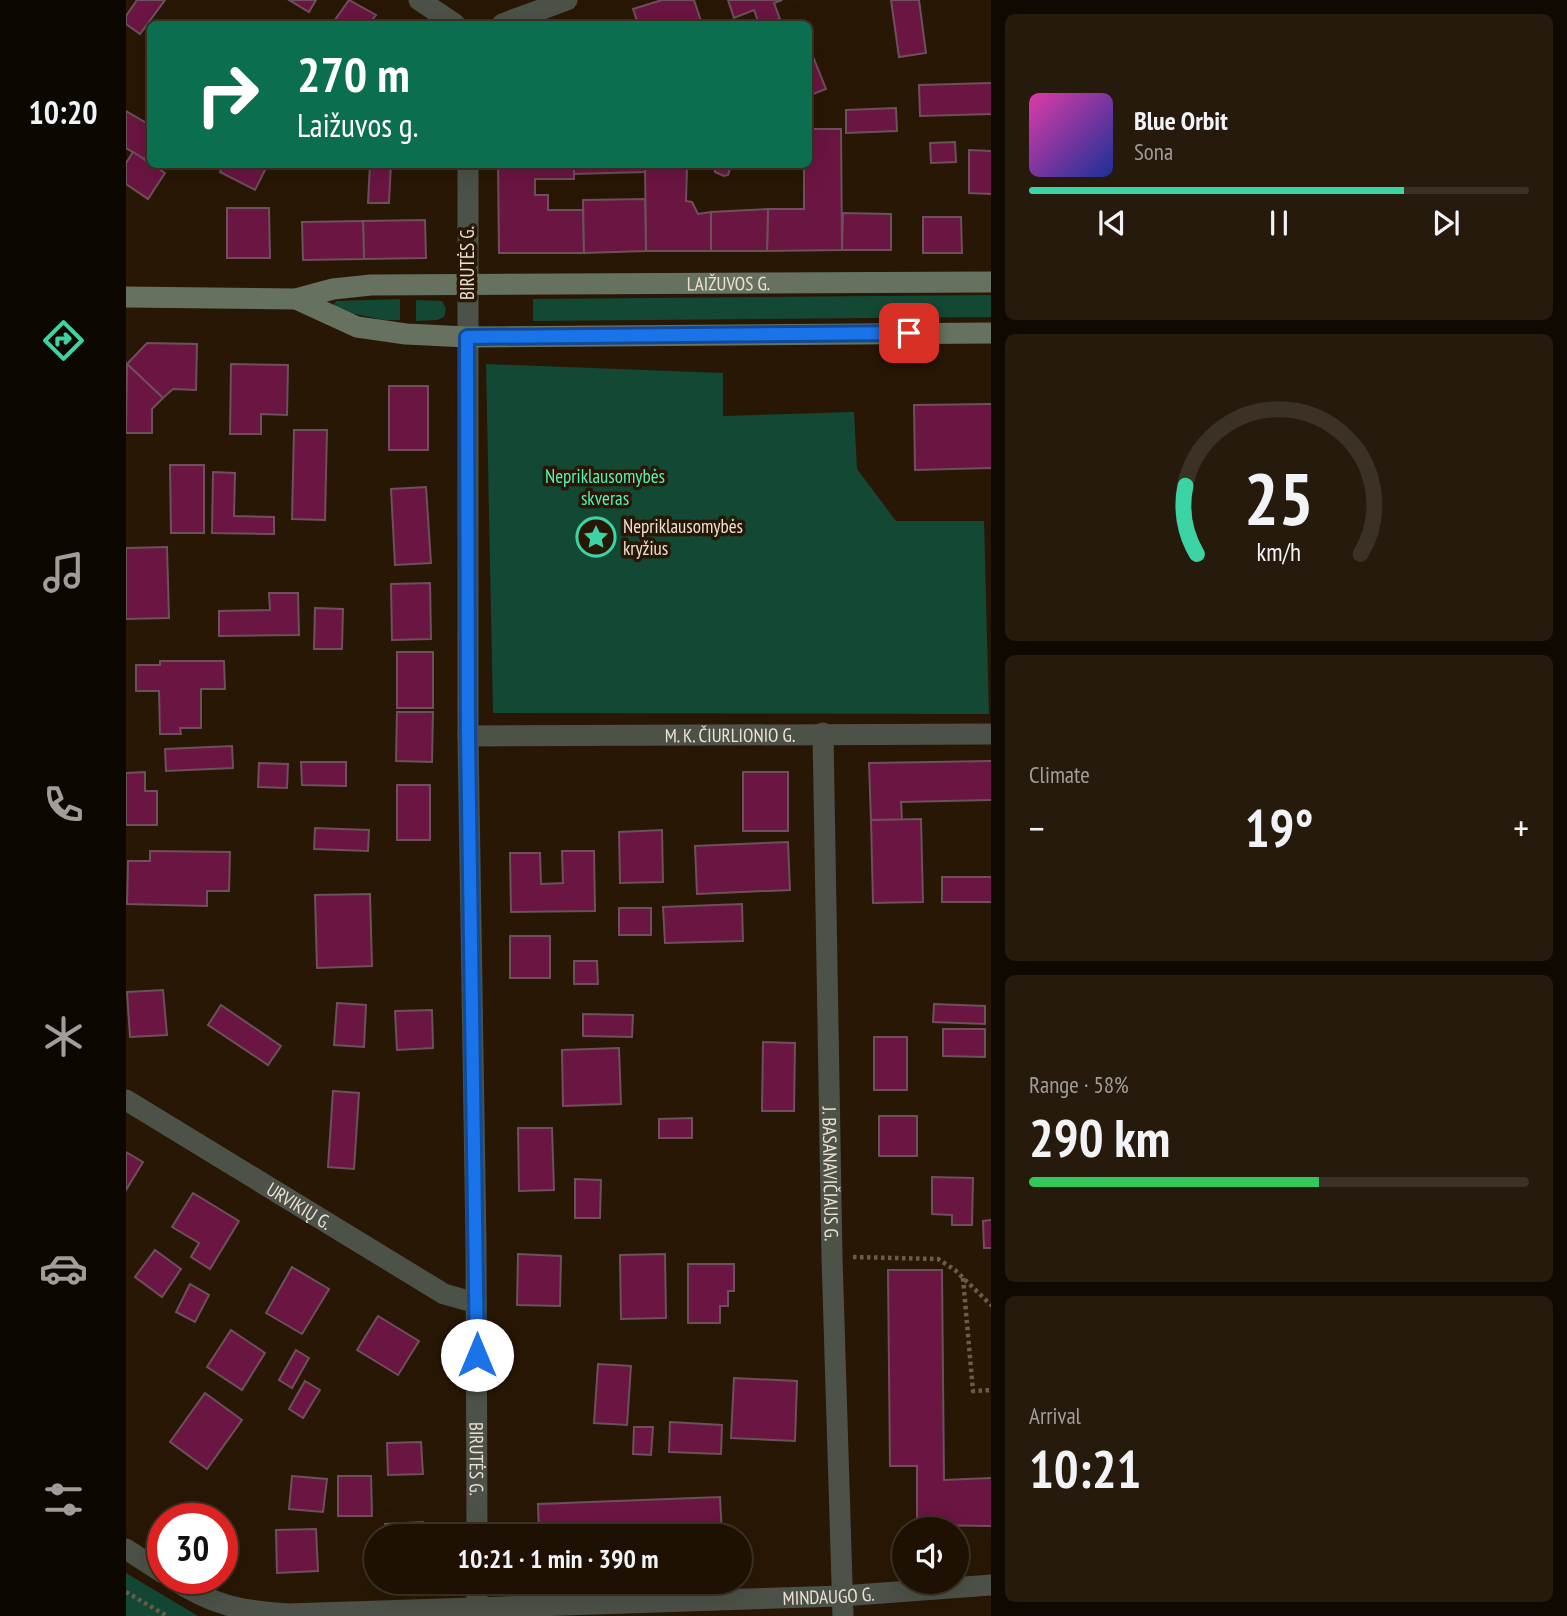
<!DOCTYPE html>
<html lang="en">
<head>
<meta charset="utf-8">
<style>
  body { margin:0; font-family:"PT Sans Narrow",sans-serif; background:#261a0d; color:#f1f3f6; height:100vh; display:flex; flex-direction:column; font-size:26px; white-space:nowrap }
  * { box-sizing:border-box; margin:0 }
  p { font-size:23px; color:#a19d9a }
  .icon { flex:none; width:38px; height:38px; fill:none; stroke:currentColor; stroke-width:2; stroke-linecap:round; stroke-linejoin:round }
  .map { position:relative; flex:1; overflow:hidden }
  .panel { display:flex; flex-direction:column; gap:14px; padding:14px; background:#100902; width:576px }
  .panel>* { flex:none }
  .hud { position:absolute; left:21px; top:21px; width:665px; height:147px; border-radius:10px; box-shadow:0 7px 28px #0002,0 0 0 2px #3c3125; background:#0b6e4f; color:#fff; overflow:hidden }
  .controls { position:absolute; left:766px; top:1517px; display:grid; gap:14px }
  .controls a { display:grid; place-items:center; width:77px; height:77px; border-radius:50%; background:#1e1103; box-shadow:0 7px 28px #0002,0 0 0 2px #3c3125; font-size:35px }
  .speed { position:absolute; left:21px; top:1503px; display:flex; gap:14px; font-size:35px; font-weight:700; text-align:center }
  .speed>* { display:grid; place-content:center; width:91px; height:91px; border-radius:50%; background:#1e1103; box-shadow:0 7px 28px #0002,0 0 0 2px #3c3125; line-height:1 }
  .speed .limit { border:10px solid #d22; background:#fff; color:#111 }
  .pin { position:absolute; display:grid; place-items:center; width:60px; height:60px; color:#fff; margin:-30px; border-radius:14px; box-shadow:0 4px 10px #0006 }
  .me { position:absolute; width:77px; margin:-38px; rotate:0deg; stroke-linejoin:round; filter:drop-shadow(0 0 5px #0008) }
  .turn { display:flex; align-items:center; gap:24px; height:147px; padding:0 35px; font-size:32px }
  .turn .icon { width:91px; height:91px; stroke-width:2.5 }
  .turn b { display:block; font-size:49px; line-height:60px }
  .big { font-size:52px; font-weight:800; line-height:1.1 }
  .panel .tile { flex:1; display:flex; flex-direction:column; justify-content:center; gap:10px; min-width:0; padding:0 24px; border-radius:10px; background:#261a0d }
  .panel .dial { align-items:center; gap:0 }
  .dial svg { height:182px; overflow:visible; fill:none; stroke:#3c3125; stroke-width:7; stroke-linecap:round; text-anchor:middle }
  .dial text { fill:#f1f3f6; stroke:none }
  .song { display:flex; align-items:center; gap:21px }
  .cover { width:84px; height:84px; border-radius:10px; background:linear-gradient(135deg,hsl(320 70% 55%),hsl(230 70% 35%)) }
  .played { height:7px; border-radius:4px; background:linear-gradient(90deg,#3cd4a4 75%,#3c3125 75%) }
  .keys { display:flex; justify-content:space-around; direction:ltr }
  .heat { display:flex; justify-content:space-between; align-items:center; font-size:38px; direction:ltr }
  .charge { height:10px; border-radius:5px; background:linear-gradient(90deg,#34c759 58%,#3c3125 0) }
  .trip { position:absolute; left:238px; top:1524px; width:388px; height:70px; border-radius:35px; background:#1e1103; box-shadow:0 7px 28px #0002,0 0 0 2px #3c3125; font-weight:800; line-height:70px; text-align:center }
  main { display:flex; flex:1; min-height:0 }
  .dock { display:flex; flex-direction:column; width:126px; justify-content:space-around; align-items:center; background:#0c0701; color:#a19d9a }
  .dock .icon { width:49px; height:49px }
  .dock .active { color:#3cd4a4 }
  .dock b { font-size:32px; color:#f1f3f6 }
  .map>svg:first-child { display:block }
  .green { fill:#134835 }
  .building { fill:#6b1542; stroke:#6c505b; stroke-width:2 }
  .lines { fill:none; stroke-linecap:round; stroke-linejoin:round }
  .path { stroke:#6a5b4a; stroke-width:4.5; stroke-dasharray:3.5 3.5; stroke-linecap:butt }
  .street { stroke:#4c5247; stroke-width:21 }
  .secondary { stroke:#677160; stroke-width:21 }
  .route-casing { stroke:#114b97; stroke-width:18 }
  .route { stroke:#1a73e8; stroke-width:12 }
  .labels { text-anchor:middle; dominant-baseline:central; stroke-width:7; stroke-linejoin:round; paint-order:stroke }
  .street-label { font-size:19px; fill:#ece0d4; stroke:#281704 }
  .park-label { font-size:19px; fill:#55f3b9; stroke:#281704 }
  .poi-label { font-size:19px; fill:#ece0d4; stroke:#281704; text-anchor:start }
</style>
</head>
<body>
<main>
<nav class="dock">
<b>10:20</b>
<svg class="icon active" aria-label="directions" viewBox="0 0 24 24"><path d="M12 3l9 9-9 9-9-9zM9 14v-3h6M13 9l2 2-2 2"/></svg>
<svg class="icon" aria-label="music" viewBox="0 0 24 24"><path d="M9 18V5l10-2v13"/><circle cx="6" cy="18" r="3"/><circle cx="16" cy="16" r="3"/></svg>
<svg class="icon" aria-label="phone" viewBox="0 0 24 24"><path d="M5 4h4l2 5-3 2q2 4 5 5l2-3 5 2v4C11 20 4 13 5 4z"/></svg>
<svg class="icon" aria-label="climate" viewBox="0 0 24 24"><path d="M12 3v18M4 7l16 10M4 17L20 7"/></svg>
<svg class="icon" aria-label="car" viewBox="0 0 24 24"><path d="M5 17H2v-5l4-1 3-4h7l3 4 3 1v5h-3M9 17h6M6 11h13"/><circle cx="7" cy="17" r="2"/><circle cx="17" cy="17" r="2"/></svg>
<svg class="icon" aria-label="filters" viewBox="0 0 24 24"><path d="M4 7h16M4 17h16"/><circle cx="9" cy="7" r="2"/><circle cx="15" cy="17" r="2"/></svg>
</nav>
<div class="map">
<svg width="866" height="1616" viewBox="0 0 866 1616">
  <rect width="100%" height="100%" fill="#281704"/>
  <!-- green -->
  <g class="green">
    <path d="M865,295V317L407,321V299Z"/>
    <path d="M274,299V320H258L210,310L207,306L210,301Z"/>
    <path d="M290,300L316,301L320,309L318,317L311,320L290,321Z"/>
    <path d="M360,364L597,373V416L728,412L731,469L770,521H858L863,714L367,713Z"/>
    <path d="M0,1573L72,1616H0Z"/>
  </g>
  <!-- building -->
  <g class="building">
    <path d="M11,0H39L14,34L0,24V16Z"/>
    <path d="M163,0H190L183,12Z"/>
    <path d="M223,0L250,15L243,24H206Z"/>
    <path d="M536,0H568L576,24H512L507,9Z"/>
    <path d="M602,0H656L648,3L654,19L633,24L628,10L608,18Z"/>
    <path d="M765,0H793L800,53L773,57Z"/>
    <path d="M682,44L700,89L682,96Z"/>
    <path d="M866,83V114L794,116L793,85Z"/>
    <path d="M770,108L771,131L720,133V110Z"/>
    <path d="M0,111L24,125V162L0,148Z"/>
    <path d="M682,129H715L716,250L641,251L642,209H678V167L629,164H682Z"/>
    <path d="M829,142L830,162L805,163L804,143Z"/>
    <path d="M843,150L866,151V194L843,193Z"/>
    <path d="M7,152L39,173L22,199L0,184V163Z"/>
    <path d="M98,164H132L140,168L129,190L94,172Z"/>
    <path d="M244,164H265L263,203H242Z"/>
    <path d="M372,164H448V179H409V195H422V210H457L458,253H373Z"/>
    <path d="M448,164H519V172L448,174Z"/>
    <path d="M519,164H567L561,168L560,201L566,202L572,214L585,212V251H520Z"/>
    <path d="M588,164H629L605,166L602,175L598,176L589,172Z"/>
    <path d="M519,199L520,251L458,253L457,200Z"/>
    <path d="M101,208H143L144,258H101Z"/>
    <path d="M642,209L641,251H585V212Z"/>
    <path d="M717,213L765,214V250H716Z"/>
    <path d="M797,217H835L836,253H797Z"/>
    <path d="M299,220L300,258L238,259L237,221Z"/>
    <path d="M237,221L238,259L177,260L176,222Z"/>
    <path d="M21,343L71,344L70,390L47,389L37,398L1,364Z"/>
    <path d="M1,364L37,398L26,409V433H0Z"/>
    <path d="M105,364L162,365L161,415L135,414V434H104Z"/>
    <rect x="263" y="386" width="39" height="64"/>
    <path d="M866,404V468L789,470L788,405Z"/>
    <path d="M168,430H201L199,520L166,519Z"/>
    <path d="M44,465H78V533H45Z"/>
    <path d="M87,472L109,473L108,516L148,517V534L86,533Z"/>
    <path d="M300,487L305,563L269,565L265,489Z"/>
    <path d="M41,547L43,618L0,619V548Z"/>
    <path d="M304,583L305,639L266,640L265,584Z"/>
    <path d="M143,593H172L173,635L93,636V611L144,610Z"/>
    <path d="M189,608L217,609L216,649H188Z"/>
    <rect x="271" y="652" width="36" height="56"/>
    <path d="M34,661H98L99,689H75V728H54L55,734H34L33,691H10V665H34Z"/>
    <path d="M271,712H307L306,762L270,761Z"/>
    <path d="M106,746L107,768L40,771L39,749Z"/>
    <path d="M866,761V800L775,802L776,820H745L743,763Z"/>
    <path d="M175,762H220V786L176,785Z"/>
    <path d="M133,763L162,764L161,788L132,787Z"/>
    <path d="M19,772V791H31V825H0V773Z"/>
    <rect x="617" y="772" width="45" height="59"/>
    <rect x="271" y="785" width="33" height="55"/>
    <path d="M795,819L797,902L747,903L745,820Z"/>
    <path d="M189,828L243,830L242,851L188,849Z"/>
    <path d="M536,830L537,882L494,883L493,832Z"/>
    <path d="M662,842L664,890L571,894L569,846Z"/>
    <path d="M24,851L104,852L103,891H81V906L1,904L2,861H24Z"/>
    <path d="M436,851H468L469,911L385,912L384,853H414L415,884L437,883Z"/>
    <rect x="816" y="877" width="50" height="25"/>
    <path d="M244,894L246,966L191,968L189,895Z"/>
    <path d="M616,904L617,941L539,943L537,907Z"/>
    <rect x="493" y="908" width="32" height="27"/>
    <rect x="384" y="936" width="40" height="42"/>
    <path d="M448,961H471L472,984H448Z"/>
    <path d="M37,990L41,1035L4,1037L1,992Z"/>
    <path d="M211,1003L240,1005L238,1047L208,1045Z"/>
    <path d="M808,1004L859,1006V1024L807,1022Z"/>
    <path d="M95,1005L155,1046L142,1065L82,1025Z"/>
    <path d="M306,1010L307,1048L271,1050L269,1011Z"/>
    <path d="M457,1014L507,1015L506,1037L457,1036Z"/>
    <path d="M817,1029H859V1057L817,1056Z"/>
    <rect x="748" y="1037" width="33" height="53"/>
    <path d="M637,1042L669,1043L668,1111H636Z"/>
    <path d="M493,1048L495,1104L437,1106L436,1050Z"/>
    <path d="M207,1091L233,1093L228,1169L202,1167Z"/>
    <rect x="753" y="1116" width="38" height="40"/>
    <path d="M566,1118V1138H533V1119Z"/>
    <path d="M392,1128H426L428,1190L393,1191Z"/>
    <path d="M0,1152L17,1162L0,1190Z"/>
    <path d="M806,1177L847,1178L846,1225H826V1215L806,1214Z"/>
    <path d="M449,1179L475,1180L474,1218H449Z"/>
    <path d="M67,1193L113,1221L84,1269L65,1257L73,1243L46,1227Z"/>
    <path d="M866,1220V1248H858L857,1221Z"/>
    <path d="M29,1250L55,1269L36,1297L9,1277Z"/>
    <path d="M392,1254L435,1256L434,1306L391,1305Z"/>
    <path d="M539,1254L540,1318L495,1319L494,1255Z"/>
    <path d="M562,1264H608V1291H602V1306H594V1323H562Z"/>
    <path d="M166,1267L203,1289L176,1334L140,1313Z"/>
    <path d="M762,1270H816L818,1480L866,1478V1526L791,1525V1466H764Z"/>
    <path d="M64,1284L83,1295L69,1322L50,1312Z"/>
    <path d="M252,1316L293,1341L272,1375L231,1350Z"/>
    <path d="M105,1330L139,1353L116,1390L81,1367Z"/>
    <path d="M170,1350L183,1358L166,1388L153,1380Z"/>
    <path d="M472,1364L505,1366L501,1425L468,1423Z"/>
    <path d="M608,1378L671,1381L669,1441L605,1438Z"/>
    <path d="M179,1381L194,1390L177,1418L163,1409Z"/>
    <path d="M79,1393L116,1420L81,1469L44,1442Z"/>
    <path d="M544,1422L596,1425L595,1454L543,1452Z"/>
    <path d="M508,1427H527L525,1455L507,1454Z"/>
    <path d="M295,1442L297,1474L262,1475L261,1443Z"/>
    <path d="M166,1476L201,1479L197,1512L163,1509Z"/>
    <path d="M212,1476H245L246,1516H212Z"/>
    <path d="M594,1497L596,1536H413L412,1504Z"/>
    <path d="M297,1522L298,1536H260L259,1524Z"/>
    <path d="M190,1529L192,1571L151,1573L150,1530Z"/>
  </g>
  <g class="lines">
    <!-- path -->
    <g class="path">
      <path d="M727,1257L812,1259L829,1270L866,1306"/>
      <path d="M837,1278L847,1391L866,1390"/>
      <path d="M0,1592L41,1616"/>
    </g>
    <!-- street -->
    <g class="street">
      <path d="M293,0L329,24"/>
      <path d="M376,24L441,0"/>
      <path id="s1" d="M342,164V736L350,1242L351,1536"/>
      <path id="s2" d="M697,733L706,1257L717,1616"/>
      <path id="s3" d="M342,736L866,734"/>
      <path id="s4" d="M0,1100L318,1294L350,1303"/>
      <path d="M0,1549L37,1573"/>
      <path id="s5" d="M45,1578C86,1605 114,1611 162,1614L716,1596L866,1585"/>
      <path d="M351,1582V1616"/>
    </g>
    <!-- secondary -->
    <g class="secondary">
      <path id="s6" d="M0,297L170,299L207,289L245,285L866,282"/>
      <path d="M170,299L231,327L280,334L341,337L866,333"/>
    </g>
  </g>
  <g class="lines">
    <!-- route casing -->
    <g class="route-casing">
      <path id="route" d="M351,1355L342,736L341,337L783,333"/>
    </g>
    <!-- route -->
    <use href="#route" class="route"/>
  </g>
  <!-- icons -->
  <defs>
    <g id="sight-ring" transform="scale(2.0125)"><circle r="9.5" fill="#281704" stroke="#3cd4a4" stroke-width="1.5"/><path d="M0-6L1.8-2.2L6-1.7L2.9 1.2L3.7 5.4L0 3.3L-3.7 5.4L-2.9 1.2L-6-1.7L-1.8-2.2Z" fill="#3cd4a4"/></g>
  </defs>
  <g fill-rule="evenodd">
    <use href="#sight-ring" x="470" y="537"/>
  </g>
  <g class="labels">
    <!-- street labels -->
    <g class="street-label">
      <text transform="translate(341 263) rotate(-90)">BIRUTĖS G.</text>
      <text stroke="none"><textPath href="#s6" startOffset="604">LAIŽUVOS G.</textPath></text>
      <text stroke="none"><textPath href="#s3" startOffset="262">M. K. ČIURLIONIO G.</textPath></text>
      <text stroke="none"><textPath href="#s2" startOffset="441">J. BASANAVIČIAUS G.</textPath></text>
      <text stroke="none"><textPath href="#s4" startOffset="203">URVIKIŲ G.</textPath></text>
      <text stroke="none"><textPath href="#s1" startOffset="1295">BIRUTĖS G.</textPath></text>
      <text stroke="none"><textPath href="#s5" startOffset="665">MINDAUGO G.</textPath></text>
    </g>
    <!-- park labels -->
    <g class="park-label">
      <text x="479" y="476">Nepriklausomybės<tspan x="479" dy="22">skveras</tspan></text>
    </g>
    <!-- poi labels -->
    <g class="poi-label">
      <text x="497" y="526">Nepriklausomybės<tspan x="497" dy="22">kryžius</tspan></text>
    </g>
  </g>
</svg>
<div class="controls">
<a><svg class="icon" aria-label="sound" viewBox="0 0 24 24"><path d="M4 9h4l5-4v14l-5-4H4zM17 9q2 3 0 6"/></svg></a>
</div>
<div class="speed"><div class="limit">30</div></div>
<div class="pin" style="left:783px;top:333px;background:#d93025"><svg class="icon" aria-label="arrive" viewBox="0 0 24 24"><path d="M6 21V4h12l-3 4 3 4H6"/></svg></div>
<svg class="me" style="left:351px;top:1355px" viewBox="-20 -20 40 40"><circle r="19" fill="#fff"/><path d="M0-13L10 11 0 6-10 11z" fill="#1a73e8"/></svg>
<div class="trip">10:21 · 1 min · 390 m</div>
<div class="hud">
<div class="turn"><svg class="icon" aria-label="right" viewBox="0 0 24 24"><path d="M7 20v-9h11M14 6l5 5-5 5"/></svg><div><b>270 m</b>Laižuvos g.</div></div>
</div>
</div>
<section class="panel">
<div class="tile">
<div class="song"><i class="cover"></i><div><b>Blue Orbit</b><p>Sona</p></div></div>
<div class="played"></div>
<div class="keys"><svg class="icon" aria-label="previous" viewBox="0 0 24 24"><path d="M18 5L8 12l10 7zM5 5v14"/></svg><svg class="icon" aria-label="pause" viewBox="0 0 24 24"><path d="M8 5v14M16 5v14"/></svg><svg class="icon" aria-label="next" viewBox="0 0 24 24"><path d="M6 5l10 7-10 7zM19 5v14"/></svg></div>
</div>
<div class="tile dial"><svg viewBox="0 0 100 80">
<path d="M14 69A42 42 0 1 1 86 69"/>
<path d="M14 69A42 42 0 0 1 9 39" stroke="#3cd4a4"/>
<text x="50" y="56" font-size="32" font-weight="700">25</text>
<text x="50" y="72" font-size="11">km/h</text>
</svg></div>
<div class="tile"><p>Climate</p>
<div class="heat"><a>−</a><b class="big">19°</b><a>+</a></div>
</div>
<div class="tile"><p>Range · 58%</p><b class="big">290 km</b><div class="charge"></div></div>
<div class="tile"><p>Arrival</p><b class="big">10:21</b></div>
</section>
</main>
</body>
</html>
